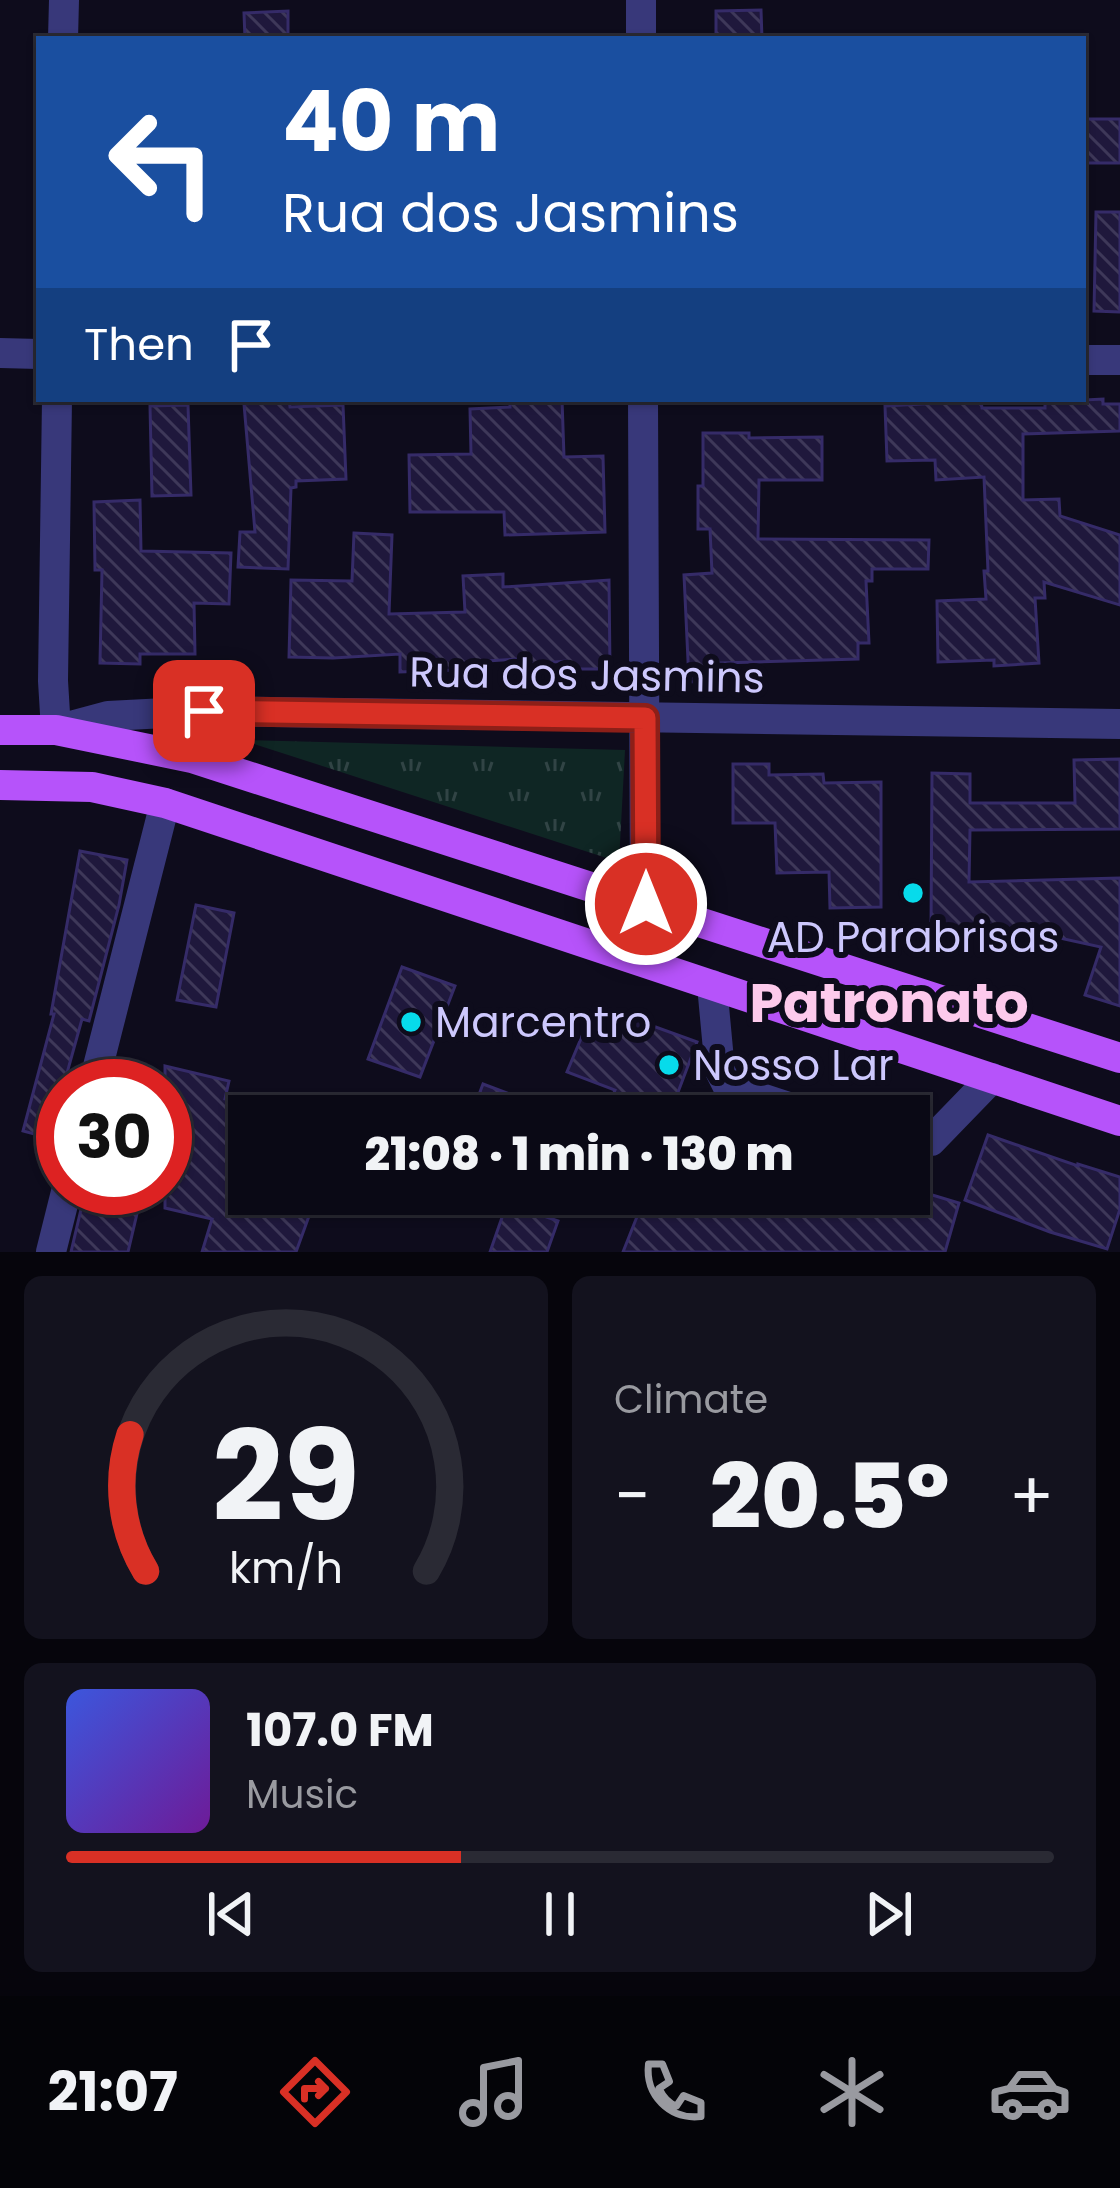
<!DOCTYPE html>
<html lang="en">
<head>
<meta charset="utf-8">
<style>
  body { margin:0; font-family:Poppins,sans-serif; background:#13121e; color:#f1f3f6; height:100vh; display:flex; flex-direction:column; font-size:45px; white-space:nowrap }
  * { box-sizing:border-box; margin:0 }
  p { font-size:39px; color:#999aa0 }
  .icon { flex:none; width:66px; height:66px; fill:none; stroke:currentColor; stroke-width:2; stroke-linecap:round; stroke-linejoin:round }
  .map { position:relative; height:1252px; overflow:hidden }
  .panel { display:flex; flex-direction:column; gap:24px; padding:24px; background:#06050c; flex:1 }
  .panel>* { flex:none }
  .banner { position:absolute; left:36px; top:36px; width:1050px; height:366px; border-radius:0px; box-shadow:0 3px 9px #0004,0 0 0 3px #2a2a34; background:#1a4fa0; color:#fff; overflow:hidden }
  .speed { position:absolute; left:36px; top:1059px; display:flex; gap:24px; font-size:60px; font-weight:700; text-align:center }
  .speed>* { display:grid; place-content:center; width:156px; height:156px; border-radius:50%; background:#0a0915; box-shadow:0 3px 9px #0004,0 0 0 3px #2a2a34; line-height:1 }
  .speed .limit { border:18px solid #d22; background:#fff; color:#111 }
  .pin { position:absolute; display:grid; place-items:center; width:102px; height:102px; color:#fff; margin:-51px; border-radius:24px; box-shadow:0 6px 18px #0006 }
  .me { position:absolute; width:132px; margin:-66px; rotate:0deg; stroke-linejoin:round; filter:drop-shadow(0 0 9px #0008) }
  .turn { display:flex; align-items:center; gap:42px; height:252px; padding:0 48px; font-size:54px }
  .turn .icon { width:156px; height:156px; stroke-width:2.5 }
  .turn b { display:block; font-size:84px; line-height:102px }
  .then { display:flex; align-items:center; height:114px; padding:0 48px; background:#0003; gap:24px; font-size:45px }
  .big { font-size:90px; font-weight:800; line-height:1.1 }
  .panel .tile { flex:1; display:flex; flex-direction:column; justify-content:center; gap:18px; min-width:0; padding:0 42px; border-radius:18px; background:#13121e }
  .panel .dial { align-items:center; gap:0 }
  .dial svg { height:312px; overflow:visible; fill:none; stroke:#2a2a34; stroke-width:7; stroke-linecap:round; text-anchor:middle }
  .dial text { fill:#f1f3f6; stroke:none }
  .song { display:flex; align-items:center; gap:36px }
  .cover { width:144px; height:144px; border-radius:18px; background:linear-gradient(135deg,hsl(230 70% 55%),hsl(280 70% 35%)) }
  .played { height:12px; border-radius:6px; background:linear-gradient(90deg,#d93025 40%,#2a2a34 40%) }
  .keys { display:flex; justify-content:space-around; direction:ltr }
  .heat { display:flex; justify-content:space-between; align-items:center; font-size:66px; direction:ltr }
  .panel .tiles { flex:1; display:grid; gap:24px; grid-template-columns:1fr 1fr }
  .tile:last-child { grid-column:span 2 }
  .trip { position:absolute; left:228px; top:1095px; width:702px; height:120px; border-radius:0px; background:#0a0915; box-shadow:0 3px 9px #0004,0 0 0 3px #2a2a34; font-weight:800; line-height:120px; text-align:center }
  .dock { display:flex; height:192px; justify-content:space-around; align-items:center; background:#040408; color:#999aa0 }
  .dock .icon { width:84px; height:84px }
  .dock .selected { color:#d93025 }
  .dock b { font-size:54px; color:#f1f3f6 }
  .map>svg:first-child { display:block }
  .grass { fill:url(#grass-tufts) }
  .building { fill:url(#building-back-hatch); stroke:#352b68; stroke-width:3 }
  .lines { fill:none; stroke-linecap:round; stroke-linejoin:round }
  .minor { stroke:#38387a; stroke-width:30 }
  .major { stroke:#b653fa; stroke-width:30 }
  .route-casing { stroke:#8d1f18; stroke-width:30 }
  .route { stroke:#d93025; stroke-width:21 }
  .poi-dot { fill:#07dbeb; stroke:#0e0c1c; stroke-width:4.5 }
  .labels { text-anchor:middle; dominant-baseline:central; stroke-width:12; stroke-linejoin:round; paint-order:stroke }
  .street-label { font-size:42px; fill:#cdc8fd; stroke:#0e0c1c }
  .poi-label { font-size:42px; fill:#cdc8fd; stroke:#0e0c1c; text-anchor:start }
  .district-label { font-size:54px; font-weight:bold; fill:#fdcaec; stroke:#0e0c1c }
</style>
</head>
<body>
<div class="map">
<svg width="1120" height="1252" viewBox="0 0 1120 1252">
  <defs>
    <pattern id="grass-tufts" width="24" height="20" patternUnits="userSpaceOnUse" patternTransform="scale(3)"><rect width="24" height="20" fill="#0f2624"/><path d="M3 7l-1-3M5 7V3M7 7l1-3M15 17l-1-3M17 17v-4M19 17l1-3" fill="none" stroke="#314445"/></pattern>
    <pattern id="building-back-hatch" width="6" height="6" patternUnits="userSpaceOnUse" patternTransform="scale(3)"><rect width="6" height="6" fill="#1f183c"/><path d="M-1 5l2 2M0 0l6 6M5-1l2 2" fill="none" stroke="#3e3859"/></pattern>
  </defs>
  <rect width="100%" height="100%" fill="#0e0c1c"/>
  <!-- grass -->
  <path class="grass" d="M242,740L625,750L619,862Z"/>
  <!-- building -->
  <g class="building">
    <path d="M761,10L762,39H716V11Z"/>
    <path d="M288,11V39H245L244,13Z"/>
    <rect x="1084" y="119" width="36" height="44"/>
    <path d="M1096,212H1120V312L1094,311Z"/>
    <path d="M510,399H562L564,457L603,456L605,532L505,535L504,512H410L409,455L471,454L470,409L510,407Z"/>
    <path d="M1103,399V404H1120V431L1023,434V500L1059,499L1060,516L1120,535V605L1044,582L1045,598H1035L1039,663L994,666V660L938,662L937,601L986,599L984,571H988L984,477L936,480L935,460L887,461L885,406L981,401L982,408H1045V402Z"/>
    <path d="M289,400L290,407L343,405L346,479L296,481V487L291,488L288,569L238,567L240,532H255L244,404Z"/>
    <path d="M188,405L191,495L152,496L150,406Z"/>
    <path d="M703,433H749V438L822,437V480H759L758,539L929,540L928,569H872V581H866L869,643H858V659L721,663L722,681L689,682L684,575L712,573L710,529H698V486H703Z"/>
    <path d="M140,500L141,551L231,553L229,604L194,603L195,654H140V664L100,663L102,570H95L94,502Z"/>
    <path d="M354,533L392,535L389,614L465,612L463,576L503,574V587L609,580L610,669H566V661L516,665V659L457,663L458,670L400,672V654L333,658L289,657L291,580L352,581Z"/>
    <path d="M1120,759V829L970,830L969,882L1120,878V1006L1085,995L1101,947L1037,933L941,935V931H931L932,773L970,774V803H1075L1074,760Z"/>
    <path d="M733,764H769V775L823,774L824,783L881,782V907L830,908L829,872L777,873L775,823H733Z"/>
    <path d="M80,851L127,860L119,905L89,1021L82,1019L49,1138L23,1131L54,1014H51Z"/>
    <path d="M196,905L234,913L216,1007L177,1000Z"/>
    <path d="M402,967L455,986L420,1077L368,1059Z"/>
    <path d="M595,1005L697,1042L669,1116H605L615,1090L567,1072Z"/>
    <path d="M165,1066L229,1081L225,1099L249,1105V1194H317L296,1252H202L212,1219L165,1208Z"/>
    <path d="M483,1084L560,1113V1116H471Z"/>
    <path d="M988,1135L1078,1166V1164L1120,1177V1209L1107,1249L1050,1232L965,1200Z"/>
    <path d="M86,1188H143L128,1252H71Z"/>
    <path d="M909,1188L959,1203L945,1252H623L646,1194H909Z"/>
    <path d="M507,1203L558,1221L547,1252H490Z"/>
  </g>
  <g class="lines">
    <!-- minor -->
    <g class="minor">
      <path d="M641,0V39"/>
      <path d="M63,39L64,0"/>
      <path d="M0,353L39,354"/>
      <path d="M1083,360H1120"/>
      <path d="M57,399L53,681L56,730L108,716L204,711L1120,724"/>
      <path d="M643,399L645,904"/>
      <path d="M712,985L720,1071L728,1087L816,1116"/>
      <path d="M93,1086L165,803"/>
      <path d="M909,1144L931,1141L992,1078"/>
      <path d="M51,1252L67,1188"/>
    </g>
    <!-- major -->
    <g class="major">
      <path d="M0,730H56L192,758L1120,1058"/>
      <path d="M0,785L92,787L165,803L1120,1121"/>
    </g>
  </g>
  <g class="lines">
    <!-- route casing -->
    <g class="route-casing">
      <path id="route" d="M204,711L645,718L646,904"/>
    </g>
    <!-- route -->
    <use href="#route" class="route"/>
  </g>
  <!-- markers -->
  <g class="poi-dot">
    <circle cx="913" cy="893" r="12"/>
    <circle cx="411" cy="1022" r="12"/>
    <circle cx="669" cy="1065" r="12"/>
  </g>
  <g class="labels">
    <!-- street labels -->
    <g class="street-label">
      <text transform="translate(587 675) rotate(1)">Rua dos Jasmins</text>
    </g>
    <!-- poi labels -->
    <g class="poi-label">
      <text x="913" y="937" text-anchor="middle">AD Parabrisas</text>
      <text x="435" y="1022">Marcentro</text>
      <text x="693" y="1065">Nosso Lar</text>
    </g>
    <!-- district labels -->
    <g class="district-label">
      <text x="889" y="1003">Patronato</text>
    </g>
  </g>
</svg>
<div class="speed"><div class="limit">30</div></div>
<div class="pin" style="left:204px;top:711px;background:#d93025"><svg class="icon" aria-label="arrive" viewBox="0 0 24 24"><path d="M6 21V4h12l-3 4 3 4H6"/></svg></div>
<svg class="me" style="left:646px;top:904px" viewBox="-20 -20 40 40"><circle r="17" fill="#d93025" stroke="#fff" stroke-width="3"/><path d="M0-11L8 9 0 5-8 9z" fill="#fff"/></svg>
<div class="trip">21:08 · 1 min · 130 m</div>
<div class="banner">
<div class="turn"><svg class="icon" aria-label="left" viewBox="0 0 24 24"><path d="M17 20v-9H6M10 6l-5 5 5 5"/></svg><div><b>40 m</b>Rua dos Jasmins</div></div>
<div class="then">Then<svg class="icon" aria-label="arrive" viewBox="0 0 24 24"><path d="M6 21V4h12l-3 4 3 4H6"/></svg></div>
</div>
</div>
<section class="panel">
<div class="tiles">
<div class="tile dial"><svg viewBox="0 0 100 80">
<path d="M14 69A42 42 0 1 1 86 69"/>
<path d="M14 69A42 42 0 0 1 10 34" stroke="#d93025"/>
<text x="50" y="56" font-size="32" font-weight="700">29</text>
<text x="50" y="72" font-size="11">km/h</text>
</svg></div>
<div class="tile"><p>Climate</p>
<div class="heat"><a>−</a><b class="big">20.5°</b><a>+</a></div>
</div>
<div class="tile">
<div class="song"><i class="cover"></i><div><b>107.0 FM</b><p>Music</p></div></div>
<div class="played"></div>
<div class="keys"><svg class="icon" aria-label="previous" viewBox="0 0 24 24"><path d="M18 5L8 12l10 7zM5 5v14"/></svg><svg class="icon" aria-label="pause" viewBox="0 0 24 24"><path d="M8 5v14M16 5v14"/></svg><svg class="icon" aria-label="next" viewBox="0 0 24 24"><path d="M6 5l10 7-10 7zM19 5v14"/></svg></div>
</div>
</div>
</section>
<nav class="dock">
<b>21:07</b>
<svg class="icon selected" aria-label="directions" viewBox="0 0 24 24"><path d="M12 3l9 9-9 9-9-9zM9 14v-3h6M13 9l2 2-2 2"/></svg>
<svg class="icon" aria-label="music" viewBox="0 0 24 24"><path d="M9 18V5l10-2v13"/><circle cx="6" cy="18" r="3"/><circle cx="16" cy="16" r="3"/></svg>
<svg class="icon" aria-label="phone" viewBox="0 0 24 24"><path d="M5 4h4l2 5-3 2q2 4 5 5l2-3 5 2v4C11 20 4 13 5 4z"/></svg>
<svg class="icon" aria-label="climate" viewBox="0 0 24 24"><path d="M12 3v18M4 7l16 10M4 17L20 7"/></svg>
<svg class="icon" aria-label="car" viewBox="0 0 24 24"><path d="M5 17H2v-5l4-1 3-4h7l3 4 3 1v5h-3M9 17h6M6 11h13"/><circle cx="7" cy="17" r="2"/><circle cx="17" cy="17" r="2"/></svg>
</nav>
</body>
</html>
